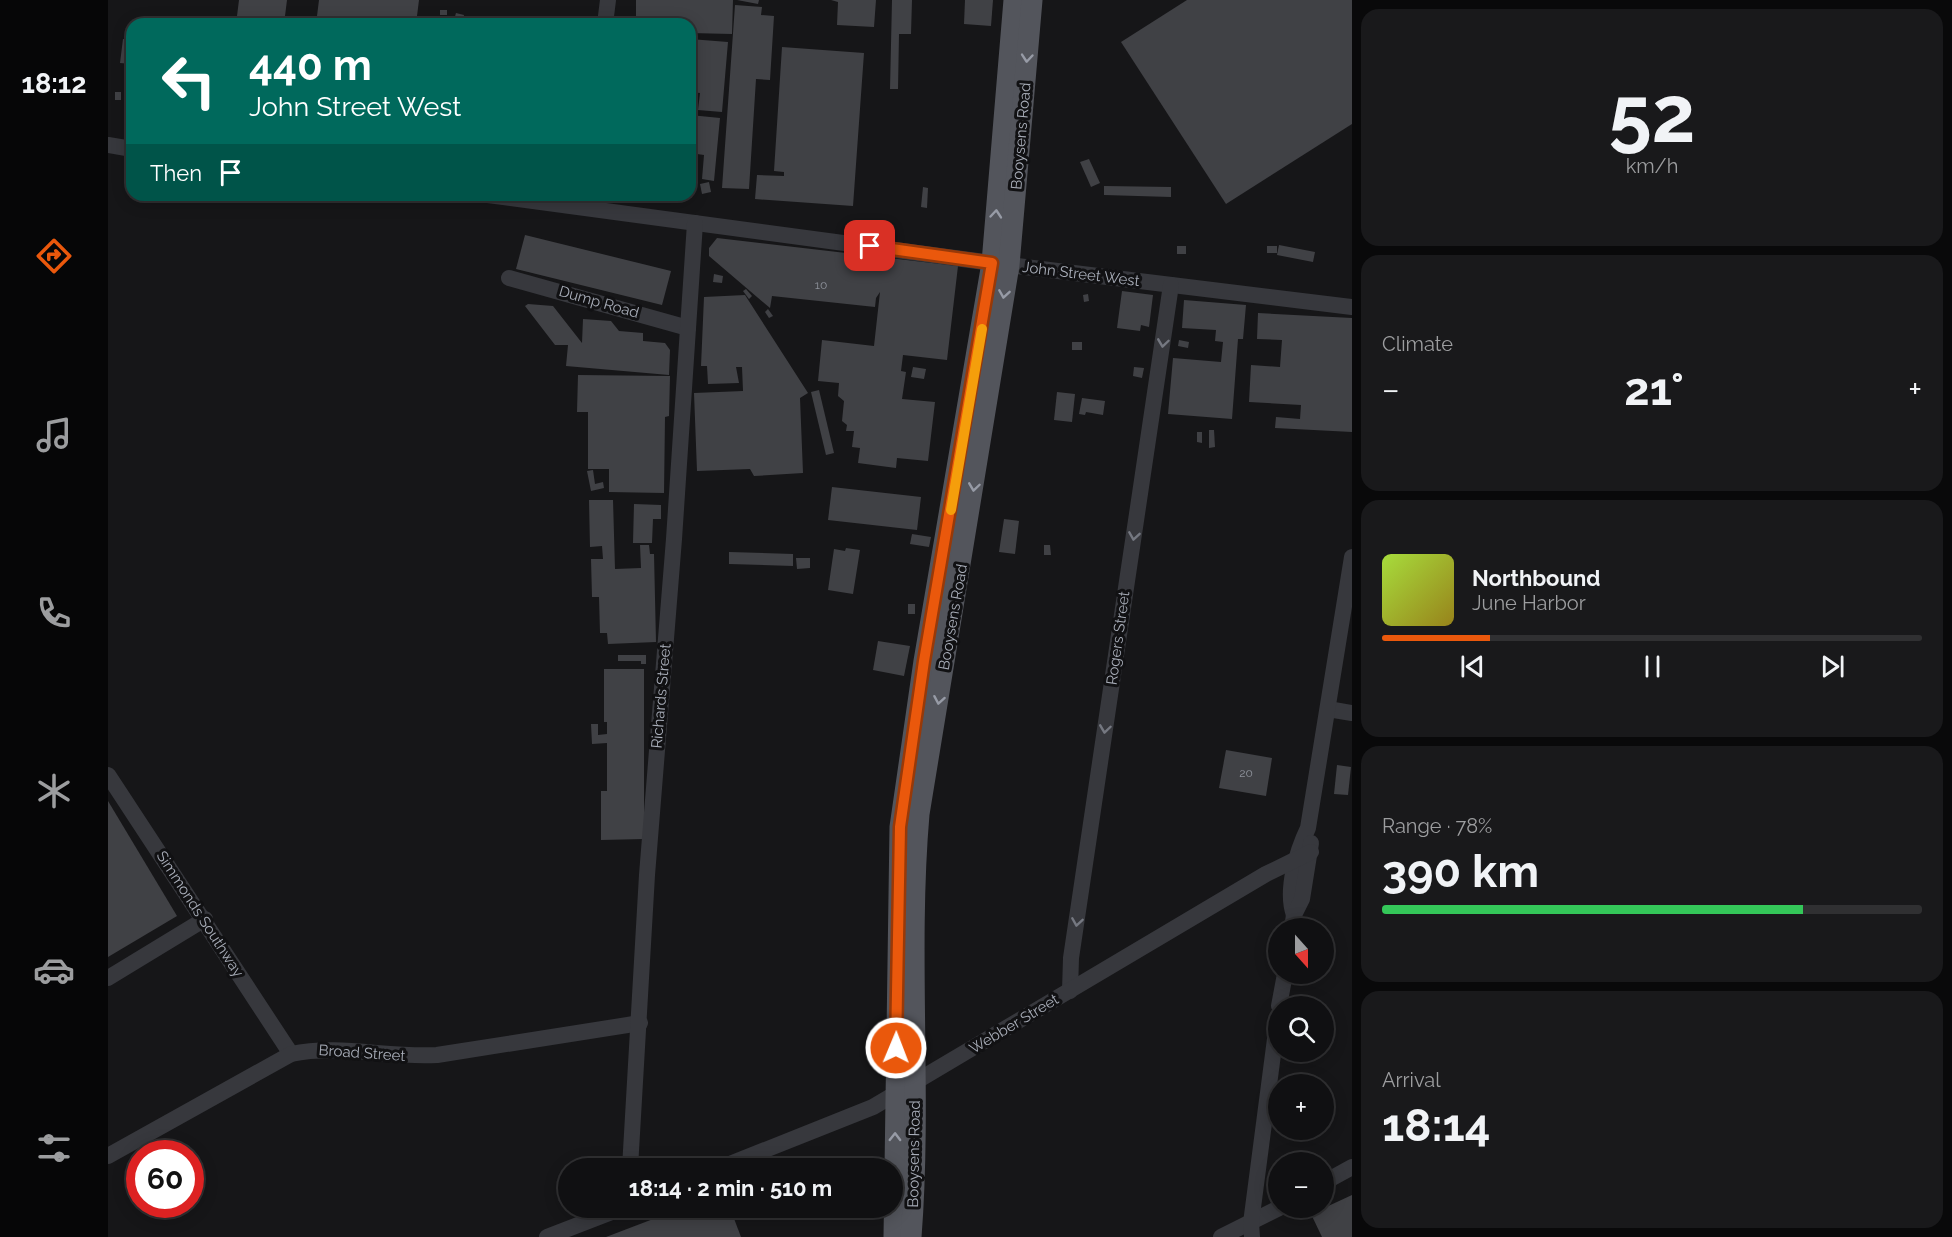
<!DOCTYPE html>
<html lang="en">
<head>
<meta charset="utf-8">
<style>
  body { margin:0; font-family:Raleway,sans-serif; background:#19191b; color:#f1f3f6; height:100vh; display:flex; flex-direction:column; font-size:22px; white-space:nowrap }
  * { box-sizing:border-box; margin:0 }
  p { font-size:20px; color:#9c9d9f }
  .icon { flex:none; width:33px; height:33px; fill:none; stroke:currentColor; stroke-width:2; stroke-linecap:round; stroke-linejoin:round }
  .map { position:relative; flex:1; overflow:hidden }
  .sheet { display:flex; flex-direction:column; gap:9px; padding:9px; background:#09090a; width:600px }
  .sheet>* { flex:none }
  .top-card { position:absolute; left:18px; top:18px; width:570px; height:183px; border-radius:18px; box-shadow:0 3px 15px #0003,0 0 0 2px #303032; background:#00695c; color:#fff; overflow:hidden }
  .needle { width:39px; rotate:159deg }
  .buttons { position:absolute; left:1160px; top:918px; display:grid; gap:12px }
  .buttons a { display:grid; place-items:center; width:66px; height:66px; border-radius:50%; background:#101012; box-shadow:0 3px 15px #0003,0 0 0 2px #303032; font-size:30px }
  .speed { position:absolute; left:18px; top:1140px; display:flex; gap:12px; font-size:30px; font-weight:700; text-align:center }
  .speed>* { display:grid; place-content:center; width:78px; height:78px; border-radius:50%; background:#101012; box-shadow:0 3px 15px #0003,0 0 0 2px #303032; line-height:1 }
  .speed .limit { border:9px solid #d22; background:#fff; color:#111 }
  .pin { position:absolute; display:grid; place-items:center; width:51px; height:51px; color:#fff; margin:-26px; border-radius:12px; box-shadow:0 3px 9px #0006 }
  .me { position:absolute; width:66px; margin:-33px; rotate:1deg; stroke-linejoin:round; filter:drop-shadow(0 0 4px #0008) }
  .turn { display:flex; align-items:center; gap:21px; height:126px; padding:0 24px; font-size:27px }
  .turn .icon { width:78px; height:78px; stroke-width:2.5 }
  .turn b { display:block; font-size:42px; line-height:51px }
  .then { display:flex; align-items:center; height:57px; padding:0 24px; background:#0003; gap:12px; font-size:22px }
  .big { font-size:45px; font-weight:700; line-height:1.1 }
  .sheet .card { flex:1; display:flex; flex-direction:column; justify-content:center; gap:9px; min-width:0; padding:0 21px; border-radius:18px; background:#19191b }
  .sheet .dial { align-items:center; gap:0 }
  .dial b { font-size:78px; line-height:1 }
  .song { display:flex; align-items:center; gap:18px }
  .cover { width:72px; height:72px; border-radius:9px; background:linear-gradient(135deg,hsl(80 70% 55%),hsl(50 70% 35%)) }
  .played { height:6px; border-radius:3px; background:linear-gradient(90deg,#ea580c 20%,#303032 20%) }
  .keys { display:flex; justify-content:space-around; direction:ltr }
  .heat { display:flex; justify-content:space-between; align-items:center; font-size:33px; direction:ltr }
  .charge { height:9px; border-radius:4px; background:linear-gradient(90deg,#34c759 78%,#303032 0) }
  .trip { position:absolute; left:450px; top:1158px; width:345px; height:60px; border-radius:30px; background:#101012; box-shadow:0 3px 15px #0003,0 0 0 2px #303032; font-weight:700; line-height:60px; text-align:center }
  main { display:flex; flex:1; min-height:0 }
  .menu { display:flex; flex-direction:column; width:108px; justify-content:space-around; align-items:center; background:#060607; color:#9c9d9f }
  .menu .icon { width:42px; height:42px }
  .menu .selected { color:#ea580c }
  .menu b { font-size:27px; color:#f1f3f6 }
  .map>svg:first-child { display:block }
  .building { fill:#404145 }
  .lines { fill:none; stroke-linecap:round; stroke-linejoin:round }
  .minor { stroke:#37383d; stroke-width:16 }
  .major { stroke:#53555c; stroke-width:21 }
  .oneway { stroke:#979ba6 }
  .oneway2 { stroke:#757881 }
  .route-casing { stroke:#983908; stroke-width:15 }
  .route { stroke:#ea580c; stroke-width:10 }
  .slow { stroke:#f59e0b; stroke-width:10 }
  .labels { text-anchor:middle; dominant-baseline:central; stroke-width:6; stroke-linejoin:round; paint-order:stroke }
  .number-label { font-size:12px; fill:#8e929b }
  .street-label { font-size:15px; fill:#a8adb8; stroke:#111113 }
</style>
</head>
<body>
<main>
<nav class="menu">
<b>18:12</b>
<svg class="icon selected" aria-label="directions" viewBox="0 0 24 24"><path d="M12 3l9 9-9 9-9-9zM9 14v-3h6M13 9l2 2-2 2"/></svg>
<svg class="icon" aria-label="music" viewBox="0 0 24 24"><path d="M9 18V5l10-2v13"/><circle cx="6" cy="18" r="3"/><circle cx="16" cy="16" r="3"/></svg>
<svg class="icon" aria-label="phone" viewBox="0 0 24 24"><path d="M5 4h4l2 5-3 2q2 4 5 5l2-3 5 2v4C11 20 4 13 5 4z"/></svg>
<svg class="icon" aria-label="climate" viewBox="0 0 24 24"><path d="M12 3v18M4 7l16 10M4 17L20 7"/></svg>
<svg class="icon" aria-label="car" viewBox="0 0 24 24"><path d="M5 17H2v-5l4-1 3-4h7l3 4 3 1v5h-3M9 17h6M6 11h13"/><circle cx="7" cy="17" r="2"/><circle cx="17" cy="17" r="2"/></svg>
<svg class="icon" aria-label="filters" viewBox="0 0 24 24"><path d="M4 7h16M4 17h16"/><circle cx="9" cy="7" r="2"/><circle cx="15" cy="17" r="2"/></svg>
</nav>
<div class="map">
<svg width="1244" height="1237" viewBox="0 0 1244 1237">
  <rect width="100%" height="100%" fill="#161618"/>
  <!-- building -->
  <g class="building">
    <path d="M131,0H179L176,24H128Z"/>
    <path d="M211,0H311L308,24H208Z"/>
    <path d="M528,0H625L624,34L582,33V24H544L542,18H528Z"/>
    <path d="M629,0H651L650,4Z"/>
    <path d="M723,0H768L766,27L729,25L730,2Z"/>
    <path d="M784,0H804L803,34H791L790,89H782Z"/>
    <path d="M857,0H885L883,26L856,24Z"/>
    <path d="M1079,0H1244V124L1118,204L1013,42Z"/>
    <path d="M627,5L654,7L653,15L666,16L662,80L648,79L641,189L614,188Z"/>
    <rect x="332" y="10" width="7" height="5"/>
    <path d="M348,13L356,15L355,21L346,20Z"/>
    <path d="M454,18L466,19L465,24H454Z"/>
    <path d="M15,39L24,40V64L12,63Z"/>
    <path d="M582,39L620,42L614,112L590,110L592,93L582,92Z"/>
    <path d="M674,47L756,53L745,206L647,199L649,175L676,176V172L666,171Z"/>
    <rect x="7" y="92" width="6" height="8"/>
    <path d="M582,115L612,118L606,181L594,179L596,155L582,153Z"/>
    <path d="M981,159L992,183L983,187L972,162Z"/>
    <path d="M601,182L603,192L594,194L592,184Z"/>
    <path d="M996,186L1063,187V197L996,195Z"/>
    <path d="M815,187L820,188L819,208L813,207Z"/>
    <path d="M417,235L563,271L554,305L408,269Z"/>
    <path d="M609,238L850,266L839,360L795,355L793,371L798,372L794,399L827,402L820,461L789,458L788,468L750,463L752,448L744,447L746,431H738L739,425L734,421L736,401L730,396L731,383L710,381L714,340L766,346L772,292L768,298L767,307L664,296L662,308L601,256V248Z"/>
    <path d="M1171,245L1207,252L1205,262L1169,255Z"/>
    <rect x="1069" y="246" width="9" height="8"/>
    <rect x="1159" y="246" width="10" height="7"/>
    <path d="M606,274L615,276L614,283L605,282Z"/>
    <path d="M638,289L644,296L641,299L635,291Z"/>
    <path d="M1014,291L1045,295L1041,327L1033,325L1032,331L1009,328Z"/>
    <path d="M980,294L981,301L976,302L975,295Z"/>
    <path d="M637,295L700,393L692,398L695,473L646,476L642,469L589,471L586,393L635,391L634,367H628L631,383L600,384L599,366H593L596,297Z"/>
    <path d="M1076,300L1138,305L1135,339H1130L1124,419L1060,414L1065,358L1113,362L1115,342L1107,341L1108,330L1074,328Z"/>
    <path d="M420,304L445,306L474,343L475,319L503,321L511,331L535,333V341L557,343L562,350L561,375L458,366L460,345H447L417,306Z"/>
    <path d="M660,309L665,316L661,318L657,312Z"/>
    <path d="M1150,313L1244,318V432L1167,428L1168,417L1192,419L1193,405L1141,402L1143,365L1172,367L1174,340L1149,339Z"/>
    <path d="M1071,340L1081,342L1080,348L1070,346Z"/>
    <rect x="964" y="342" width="10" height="8"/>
    <path d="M805,367L818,369L816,379L803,377Z"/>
    <path d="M1026,367L1036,368L1034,378L1025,376Z"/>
    <path d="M470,375L562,376L561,416L557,417L556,493L501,492V469H480V412H469Z"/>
    <path d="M711,390L726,453L718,455L703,392Z"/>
    <path d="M949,392L967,394L964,422L946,420Z"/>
    <path d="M974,398L997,401L995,415L978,412L977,415L971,414Z"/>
    <path d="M1101,430H1106L1107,447L1101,448Z"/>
    <path d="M1089,432H1094V443L1089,442Z"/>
    <path d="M485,470L487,484L495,482L496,488L483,491L479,471Z"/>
    <path d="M724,487L813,497L809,530L720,520Z"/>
    <path d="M481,500H505L507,569L533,568L532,545H541L542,554H546L548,642L500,644L499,633H492L491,597H484L483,559H495L494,546L482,547Z"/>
    <path d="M526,504L553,505V519H545L544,543H525Z"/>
    <path d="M896,519L911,521L907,554L891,552Z"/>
    <path d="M804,534L823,537L821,547L802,544Z"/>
    <path d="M936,545H942L943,555H936Z"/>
    <path d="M738,548L752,550L745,594L720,590L726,549L737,551Z"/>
    <path d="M621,552L685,554V566L621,564Z"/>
    <path d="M688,558H702V568L689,569Z"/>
    <rect x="800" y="604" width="7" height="10"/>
    <path d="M770,641L802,646L796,676L765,670Z"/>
    <path d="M510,655H538V664H533V661H510Z"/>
    <path d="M496,669H536V839L493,840V791H499V743L484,744L483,724H490V735L499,734V722H496Z"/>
    <path d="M1118,750L1164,758L1158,796L1111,788Z"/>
    <path d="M1229,765L1243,767L1240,795L1226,794Z"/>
    <path d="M0,801L69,916L0,957Z"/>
    <path d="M1244,1195V1237H1214L1203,1214Z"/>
    <path d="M574,1208H622L633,1237H498Z"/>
  </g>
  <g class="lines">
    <!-- minor -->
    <g class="minor">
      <path d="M497,24L500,0"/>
      <path d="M0,145L24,149"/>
      <path d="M380,195L884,263L1244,307"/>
      <path d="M401,278L580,328"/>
      <path d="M1220,709L1244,713"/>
      <path d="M0,775L183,1054"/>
      <path d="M1186,915C1177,890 1189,851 1200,828L1244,557"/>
      <path d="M1184,928L1186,915L1194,899L1203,843"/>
      <path d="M0,978L97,919"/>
      <path d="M962,991L963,958L1063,285"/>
      <path d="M1171,1006L1177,974"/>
      <path d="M0,1156L183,1054C232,1044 280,1058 329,1055L532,1023"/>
      <path d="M522,1168L539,875L566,539L587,223"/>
      <path d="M612,1168L765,1107L1158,874L1203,852"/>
      <path d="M1215,1183L1244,1167"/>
      <path d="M439,1237L514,1208"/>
      <path d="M1113,1237L1171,1208"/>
      <path d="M1144,1237L1143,1223L1170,1016"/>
    </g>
    <!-- major -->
    <g class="major">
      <path d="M786,1237L792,827L816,661L884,263L906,0"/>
      <path d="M803,1237C814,1096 799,954 811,814L901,265L924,0"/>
    </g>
  </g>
  <!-- one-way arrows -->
  <defs><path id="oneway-chevron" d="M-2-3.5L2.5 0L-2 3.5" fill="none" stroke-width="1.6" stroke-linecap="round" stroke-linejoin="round" transform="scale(1.5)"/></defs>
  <g class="oneway">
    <use href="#oneway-chevron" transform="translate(919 58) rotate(95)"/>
    <use href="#oneway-chevron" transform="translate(888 214) rotate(-85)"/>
    <use href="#oneway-chevron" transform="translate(896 294) rotate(99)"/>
    <use href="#oneway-chevron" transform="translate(866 487) rotate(98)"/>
    <use href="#oneway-chevron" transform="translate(831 700) rotate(100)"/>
    <use href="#oneway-chevron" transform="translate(787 1137) rotate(-89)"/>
  </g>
  <g class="oneway2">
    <use href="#oneway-chevron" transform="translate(1055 343) rotate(98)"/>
    <use href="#oneway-chevron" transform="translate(1026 536) rotate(99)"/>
    <use href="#oneway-chevron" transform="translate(997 729) rotate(98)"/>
    <use href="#oneway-chevron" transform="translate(969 922) rotate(99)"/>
  </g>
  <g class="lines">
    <!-- route casing -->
    <g class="route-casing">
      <path id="route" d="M762,246L884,263L816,661L792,827L788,1048"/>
    </g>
    <!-- route -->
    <use href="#route" class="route"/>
    <!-- slow -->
    <path class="slow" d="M843,510L874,329"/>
  </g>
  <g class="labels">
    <!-- number labels -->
    <g class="number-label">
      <text x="713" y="285">10</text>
      <text x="1138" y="773">20</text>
    </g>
    <!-- street labels -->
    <g class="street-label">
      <text transform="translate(913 136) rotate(-85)">Booysens Road</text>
      <text transform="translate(973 274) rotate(7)">John Street West</text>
      <text transform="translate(491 302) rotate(16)">Dump Road</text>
      <text transform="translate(845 617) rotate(-80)">Booysens Road</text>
      <text transform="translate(1010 638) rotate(-82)">Rogers Street</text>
      <text transform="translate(553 696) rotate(-85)">Richards Street</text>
      <text transform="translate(92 914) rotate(57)">Simmonds Southway</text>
      <text transform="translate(906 1024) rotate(-31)">Webber Street</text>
      <text transform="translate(254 1053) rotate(4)">Broad Street</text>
      <text transform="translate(806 1154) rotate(-89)">Booysens Road</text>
    </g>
  </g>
</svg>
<div class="buttons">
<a><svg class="needle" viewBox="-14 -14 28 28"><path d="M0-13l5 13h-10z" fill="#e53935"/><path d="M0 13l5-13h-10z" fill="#9c9d9f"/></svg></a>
<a><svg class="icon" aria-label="search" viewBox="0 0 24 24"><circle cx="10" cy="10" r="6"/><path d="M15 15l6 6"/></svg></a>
<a>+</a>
<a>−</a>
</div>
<div class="speed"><div class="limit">60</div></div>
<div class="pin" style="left:762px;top:246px;background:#d93025"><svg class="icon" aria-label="arrive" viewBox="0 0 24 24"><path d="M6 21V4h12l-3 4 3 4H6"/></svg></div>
<svg class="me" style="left:788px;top:1048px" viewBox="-20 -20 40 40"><circle r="17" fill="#ea580c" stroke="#fff" stroke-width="3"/><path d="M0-11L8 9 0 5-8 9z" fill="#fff"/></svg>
<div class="trip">18:14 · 2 min · 510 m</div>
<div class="top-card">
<div class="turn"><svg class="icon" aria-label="left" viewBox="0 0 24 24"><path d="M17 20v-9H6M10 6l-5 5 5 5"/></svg><div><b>440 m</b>John Street West</div></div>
<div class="then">Then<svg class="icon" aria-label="arrive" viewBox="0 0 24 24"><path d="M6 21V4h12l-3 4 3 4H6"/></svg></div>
</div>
</div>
<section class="sheet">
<div class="card dial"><b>52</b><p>km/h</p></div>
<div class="card"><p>Climate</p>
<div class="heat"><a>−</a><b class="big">21°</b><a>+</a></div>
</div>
<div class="card">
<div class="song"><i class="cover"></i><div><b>Northbound</b><p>June Harbor</p></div></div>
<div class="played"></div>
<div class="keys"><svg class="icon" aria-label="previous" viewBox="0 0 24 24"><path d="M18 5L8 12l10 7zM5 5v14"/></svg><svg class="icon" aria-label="pause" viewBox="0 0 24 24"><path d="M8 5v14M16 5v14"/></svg><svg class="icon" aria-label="next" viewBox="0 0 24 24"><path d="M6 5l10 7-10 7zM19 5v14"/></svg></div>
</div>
<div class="card"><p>Range · 78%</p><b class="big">390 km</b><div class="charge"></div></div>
<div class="card"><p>Arrival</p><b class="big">18:14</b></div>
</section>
</main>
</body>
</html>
